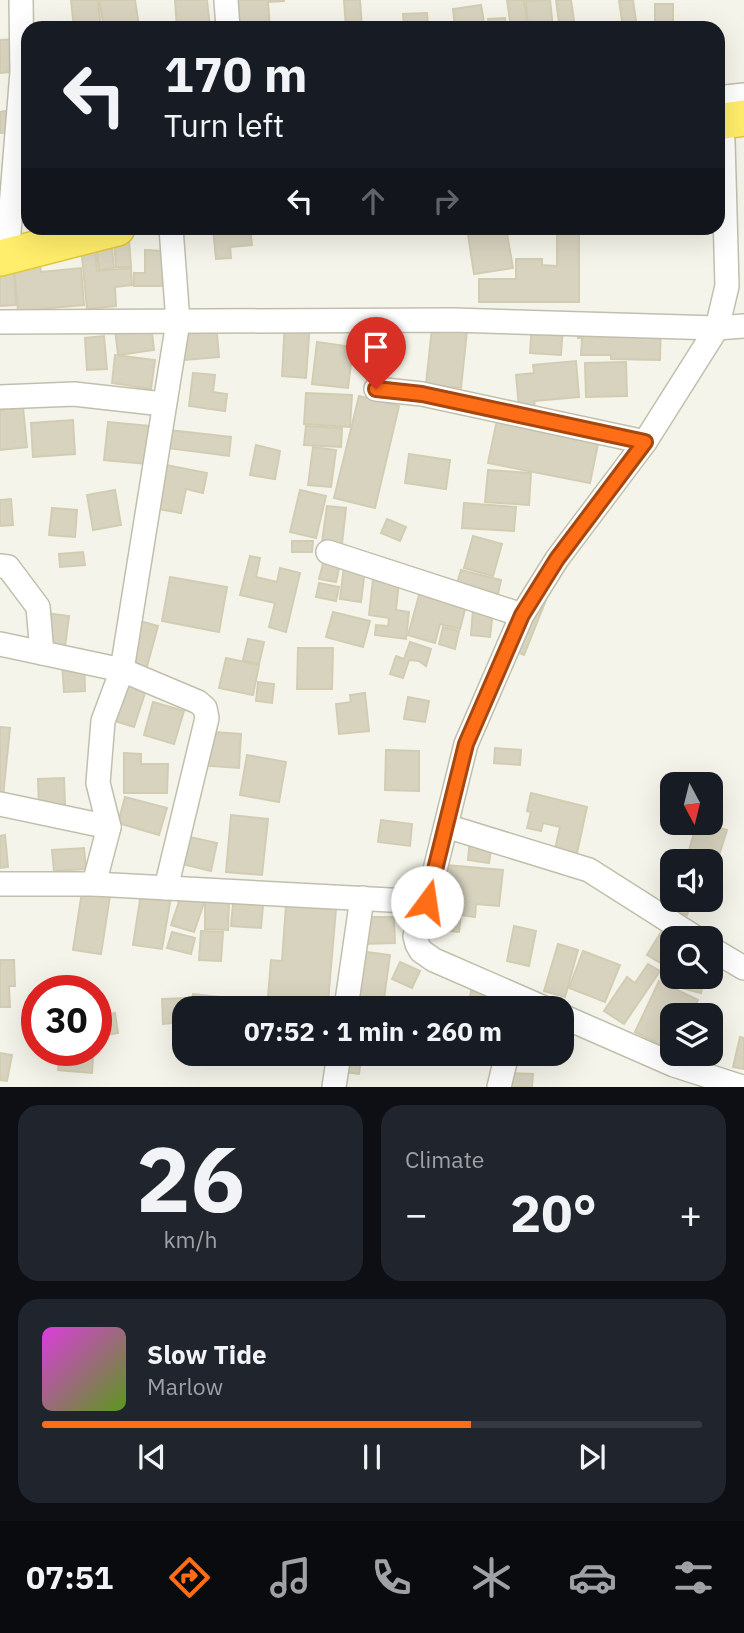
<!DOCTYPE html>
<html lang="en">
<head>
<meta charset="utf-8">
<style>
  body { margin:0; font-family:"IBM Plex Sans",sans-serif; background:#20242c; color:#f1f3f6; height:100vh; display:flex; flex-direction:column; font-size:26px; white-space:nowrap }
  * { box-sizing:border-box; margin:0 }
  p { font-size:23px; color:#9ea1a6 }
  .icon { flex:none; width:38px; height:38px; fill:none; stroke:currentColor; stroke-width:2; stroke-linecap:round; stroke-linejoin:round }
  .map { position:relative; height:1087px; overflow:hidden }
  .sheet { display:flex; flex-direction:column; gap:18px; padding:18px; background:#0d0f14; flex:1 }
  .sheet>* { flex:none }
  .guide { position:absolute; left:21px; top:21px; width:704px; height:214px; border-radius:21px; box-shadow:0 7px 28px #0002; background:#171b24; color:#f1f3f6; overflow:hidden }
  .needle { width:46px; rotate:173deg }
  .controls { position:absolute; left:660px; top:772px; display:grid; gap:14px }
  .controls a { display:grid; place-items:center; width:63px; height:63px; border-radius:14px; background:#171b24; box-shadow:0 7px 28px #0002; font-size:35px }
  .speed { position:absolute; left:21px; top:975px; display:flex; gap:14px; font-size:35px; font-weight:700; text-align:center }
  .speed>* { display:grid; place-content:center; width:91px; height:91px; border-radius:50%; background:#171b24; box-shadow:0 7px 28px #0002; line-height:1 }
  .speed .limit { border:10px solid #d22; background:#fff; color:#111 }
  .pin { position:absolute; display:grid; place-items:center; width:60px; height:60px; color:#fff; margin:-72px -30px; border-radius:50% 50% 50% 0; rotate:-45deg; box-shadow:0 0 7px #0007 }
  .pin .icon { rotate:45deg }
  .me { position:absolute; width:77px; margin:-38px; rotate:14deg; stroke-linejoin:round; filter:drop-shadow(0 0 5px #0008) }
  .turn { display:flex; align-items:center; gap:24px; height:147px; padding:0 28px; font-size:32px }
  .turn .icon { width:91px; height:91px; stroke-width:2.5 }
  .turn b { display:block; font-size:49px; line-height:60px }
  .lanes { display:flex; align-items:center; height:66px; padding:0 28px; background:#0003; justify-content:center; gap:35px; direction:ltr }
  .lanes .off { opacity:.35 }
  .big { font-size:52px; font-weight:700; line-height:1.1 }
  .sheet .tile { flex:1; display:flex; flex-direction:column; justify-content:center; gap:10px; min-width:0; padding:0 24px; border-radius:21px; background:#20242c }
  .sheet .dial { align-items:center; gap:0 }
  .dial b { font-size:91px; line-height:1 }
  .song { display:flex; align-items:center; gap:21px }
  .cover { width:84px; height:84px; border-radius:10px; background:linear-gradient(135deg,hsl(300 70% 55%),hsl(90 70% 35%)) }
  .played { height:7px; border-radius:4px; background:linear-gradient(90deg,#ff6d17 65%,#363941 65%) }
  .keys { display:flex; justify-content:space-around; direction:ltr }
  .heat { display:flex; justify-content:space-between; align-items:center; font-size:38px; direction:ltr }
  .sheet .tiles { flex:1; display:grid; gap:18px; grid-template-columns:1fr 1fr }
  .tile:last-child { grid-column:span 2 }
  .trip { position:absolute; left:172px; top:996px; width:402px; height:70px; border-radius:21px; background:#171b24; box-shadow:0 7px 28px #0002; font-weight:700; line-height:70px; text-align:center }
  .dock { display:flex; height:112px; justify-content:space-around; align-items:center; background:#090b0e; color:#9ea1a6 }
  .dock .icon { width:49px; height:49px }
  .dock .on { color:#ff6d17 }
  .dock b { font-size:32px; color:#f1f3f6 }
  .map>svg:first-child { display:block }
  .building { fill:#d7d3bf; stroke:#d2cdb2; stroke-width:2 }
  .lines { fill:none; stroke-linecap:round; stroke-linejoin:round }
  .minor-casing { stroke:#c1bfac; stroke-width:26 }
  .highway-casing { stroke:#e2c838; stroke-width:38 }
  .minor { stroke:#fff; stroke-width:23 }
  .highway { stroke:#ffee6b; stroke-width:35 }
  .route-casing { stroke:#a6470f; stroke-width:18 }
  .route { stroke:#ff6d17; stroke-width:12 }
</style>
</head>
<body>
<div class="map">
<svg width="744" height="1087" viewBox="0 0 744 1087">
  <rect width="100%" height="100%" fill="#f5f4ea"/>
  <!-- building -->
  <g class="building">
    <path d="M71,0H98L101,28H74Z"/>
    <path d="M99,0H135L139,26L104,28Z"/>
    <path d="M175,0H207L210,28H177Z"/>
    <path d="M230,0H284V1L268,2L270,28H232Z"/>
    <path d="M344,0H360L362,28H346Z"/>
    <path d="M507,0H524L528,28H511Z"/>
    <path d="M550,0L553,28H528L526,1Z"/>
    <path d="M556,0H571L574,21L559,23Z"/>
    <path d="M619,0H633L637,28H623Z"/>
    <rect x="655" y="4" width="18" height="24"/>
    <path d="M481,5L485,28H455L453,9Z"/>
    <path d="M427,13L428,28H404L403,14Z"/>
    <path d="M505,18L506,28H489L488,19Z"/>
    <path d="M16,39L19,71L0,73V40Z"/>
    <path d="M6,111L9,132L0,133V112Z"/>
    <path d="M28,118V197H23Z"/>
    <path d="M213,228H250L252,245L230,247L231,258L216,259Z"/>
    <path d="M467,228H506L513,268L474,274Z"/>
    <path d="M557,228H579V302H479V279H516V259H542V265L557,266Z"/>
    <path d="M111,239L114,268L99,270L96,241Z"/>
    <path d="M129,239L131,267H116L114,240Z"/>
    <path d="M95,245L97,271L131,268L132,285L115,287L116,306L87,309L81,246Z"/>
    <path d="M145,250L163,251L162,286H134V273H145Z"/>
    <path d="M13,256L40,262L41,272L81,268L84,305L18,311Z"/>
    <path d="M13,260L16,305L0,306V261Z"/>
    <path d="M150,316L154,350L118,355L114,320Z"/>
    <path d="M578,319L661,320L660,360L611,359V355H581L582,338H578Z"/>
    <path d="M285,321L310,322L306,378L282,376Z"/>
    <path d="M216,322L219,357L185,360L182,324Z"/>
    <path d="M532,323L563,325L561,355L530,353Z"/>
    <path d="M432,328L467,331L461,388L426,384Z"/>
    <path d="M104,336L107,369L87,370L85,338Z"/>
    <path d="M317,342L353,347L348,388L312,384Z"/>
    <path d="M115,355L155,360L151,389L112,383Z"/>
    <path d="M576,361L579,397L534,401L535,407L519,408L516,375L534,373L533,365Z"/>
    <path d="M626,362L627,396L586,397L585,363Z"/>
    <path d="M193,373L215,375L213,392L227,394L225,411L189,406Z"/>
    <path d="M306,393L352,395L350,427L304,424Z"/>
    <path d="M359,396L399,406L375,508L334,498Z"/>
    <path d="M23,407L27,447L0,450V410Z"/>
    <path d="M73,420L75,454L33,457L31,423Z"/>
    <path d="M497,420L599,439L590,483L488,463Z"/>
    <path d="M108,422L149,426L146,464L104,460Z"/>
    <path d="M306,426L342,428L341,447L304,445Z"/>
    <path d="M169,430L231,437L229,456L167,448Z"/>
    <path d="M256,445L280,451L275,479L250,475Z"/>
    <path d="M313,447L336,450L331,487L308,485Z"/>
    <path d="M409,454L450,460L446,489L405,483Z"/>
    <path d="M166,465L207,473L203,493L186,489L181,513L158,509Z"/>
    <path d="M488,470L531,473L529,505L485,502Z"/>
    <path d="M115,490L121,525L93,530L87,495Z"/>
    <path d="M300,490L326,496L316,538L290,532Z"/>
    <path d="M11,499L13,525L0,526V500Z"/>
    <path d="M464,503L516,507L514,531L462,528Z"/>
    <path d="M327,506L346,508L342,544L322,542Z"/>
    <path d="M52,508L77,510L75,537L49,535Z"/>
    <path d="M387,519L406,527L400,541L381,533Z"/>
    <path d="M473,536L502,544L493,576L464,568Z"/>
    <path d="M292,541H313L312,552H292Z"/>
    <path d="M83,552L85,565L60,567L59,554Z"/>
    <path d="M250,556L260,558L256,577L277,582L280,568L300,573L286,632L269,627L275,603L240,595Z"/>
    <path d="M324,560L340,564L336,582L319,579Z"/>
    <path d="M344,566L365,569L361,602L340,599Z"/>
    <path d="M461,570L501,580L498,594L457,584Z"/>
    <path d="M170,577L227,587L219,632L162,621Z"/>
    <path d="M373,579L399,582L396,610L409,612L406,639L375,635L376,625L388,626L389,618L369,615Z"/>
    <path d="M319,583L339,587L336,601L316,597Z"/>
    <path d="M421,588L467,601L460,629L440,624L435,643L408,635Z"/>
    <path d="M530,594L546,600L524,655L507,648Z"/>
    <path d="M473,609L493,611L490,637L471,635Z"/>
    <path d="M333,612L370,621L363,647L326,637Z"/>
    <path d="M46,613L69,616L65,647L42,644Z"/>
    <path d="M136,620L158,626L146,670L124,664Z"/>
    <path d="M443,627L459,631L455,649L439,644Z"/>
    <path d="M248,639L264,642L259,664L243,660Z"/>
    <path d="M410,642L431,649L426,666L419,661L409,660L403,678L390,674L396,656L404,659Z"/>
    <path d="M298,648H333L332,689H297Z"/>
    <path d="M226,658L259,665L253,695L219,688Z"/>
    <path d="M84,661L85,691L64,692L62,662Z"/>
    <path d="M258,682L274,684L272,703L256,701Z"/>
    <path d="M123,683L146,690L134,727L112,720Z"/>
    <path d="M365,693L369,731L339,734L336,704L351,702L350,695Z"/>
    <path d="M408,697L429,701L425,722L404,719Z"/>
    <path d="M153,702L184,711L174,744L144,735Z"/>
    <path d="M0,727L10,728L3,797H0Z"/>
    <path d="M201,731L241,734L239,768L198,765Z"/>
    <path d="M495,748L521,750L520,765L494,763Z"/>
    <path d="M386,750L419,751V791L385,790Z"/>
    <path d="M124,753L141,754V764H168L167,793H124Z"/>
    <path d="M247,755L286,762L279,802L240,795Z"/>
    <path d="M64,778L65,806L39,807L38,779Z"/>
    <path d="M531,793L587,807L577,853L555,849L560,827L543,823L541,831L527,828L531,812L527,811Z"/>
    <path d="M125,797L167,808L159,835L118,823Z"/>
    <path d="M231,815L268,819L262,875L226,872Z"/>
    <path d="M381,820L412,824L410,846L378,842Z"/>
    <path d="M697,822L727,830L710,884V861H686Z"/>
    <path d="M176,834L217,843L211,871L170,861Z"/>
    <path d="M5,835L8,867L0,868V836Z"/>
    <path d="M470,839L492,842L489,863L468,860Z"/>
    <path d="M84,848L86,869L54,871L52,850Z"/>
    <path d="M434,864L503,870L499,906L476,904L475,917L461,915L459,932L428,929Z"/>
    <path d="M83,885L111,889L101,954L73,950Z"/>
    <path d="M142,887L172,891L162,949L133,945Z"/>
    <path d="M234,892L264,894L261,928L231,926Z"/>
    <path d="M182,893L205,900L194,932L171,925Z"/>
    <path d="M675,900H692L687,915L671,911Z"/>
    <path d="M205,902H229L228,930L205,929Z"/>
    <path d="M286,905L336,909L328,1002L268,997L271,960L282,961Z"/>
    <path d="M363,917H394L395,943L363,944Z"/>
    <path d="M514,926L536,931L529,966L507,961Z"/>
    <path d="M201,931L223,932L221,961L199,960Z"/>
    <path d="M172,932L195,938L191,954L167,948Z"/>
    <path d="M661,932L672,938V951L664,965L647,955Z"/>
    <path d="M558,944L578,950L565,997L544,991Z"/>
    <path d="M352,950L390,955L383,1006L375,1004L374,1008H344Z"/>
    <path d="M583,951L620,965L605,1002L569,988Z"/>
    <path d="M0,960H14L15,986H9L10,1007H0Z"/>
    <path d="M400,962L420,971L412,988L392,979Z"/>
    <path d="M648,964L660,971L624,1024L604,1011L627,977L635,983Z"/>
    <path d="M675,976H705L701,993L673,986Z"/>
    <path d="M659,981L698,1000L691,1015H672V1050L635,1032Z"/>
    <path d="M471,991L500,996L498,1008H468Z"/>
    <path d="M193,994L218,997L217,1008H191Z"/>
    <path d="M185,998L184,1022L163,1024L162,999Z"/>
    <path d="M115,1013L118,1033L106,1035L103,1015Z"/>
    <path d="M710,1024L722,1025L718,1056L697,1054H710Z"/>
    <path d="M740,1037L744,1038V1069L733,1067Z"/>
    <path d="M0,1053L12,1055L7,1081L0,1080Z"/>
    <path d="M60,1054L93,1057L92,1073L58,1070Z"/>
    <path d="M330,1054H362L359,1074L327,1070Z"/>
    <path d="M505,1073L533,1074L532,1087H505Z"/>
  </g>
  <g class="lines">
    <!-- minor casing -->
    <g class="minor-casing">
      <g id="minor">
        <path d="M226,0L228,28"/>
        <path d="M718,105L726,97L744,95"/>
        <path d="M7,257L22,72L21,0"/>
        <path d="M0,322L453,320L717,328L744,326"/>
        <path d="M376,389L422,394L645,442"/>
        <path d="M0,397L74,394L163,404"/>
        <path d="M328,552L522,615"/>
        <path d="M0,566L8,567L38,607L42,653"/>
        <path d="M0,644L122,670L178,322L171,228"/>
        <path d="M0,804L109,827"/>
        <path d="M446,826L589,870L696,938"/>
        <path d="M0,884H94L427,902"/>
        <path d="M94,884L109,827L98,783L103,721L122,670L198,702L205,708L207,718L166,888"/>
        <path d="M710,948L744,968"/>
        <path d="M346,1008L362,898"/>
        <path d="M544,1008L434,960L421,951L417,944L415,936L427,902L466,744L522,615L557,559L645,442L717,328L727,286L723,141"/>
        <path d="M562,1016L674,1065L742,1087"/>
        <path d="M334,1087L339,1054"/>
        <path d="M499,1087L507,1054"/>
      </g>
    </g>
    <!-- highway casing -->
    <g class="highway-casing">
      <g id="highway">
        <path d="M718,122L744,118"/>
        <path d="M0,258L117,228"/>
      </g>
    </g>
    <!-- minor -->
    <use href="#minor" class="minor"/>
    <!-- highway -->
    <use href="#highway" class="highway"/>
  </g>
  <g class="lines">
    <!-- route casing -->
    <g class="route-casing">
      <path id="route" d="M376,389L422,394L645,442L557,559L522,615L466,744L427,902"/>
    </g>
    <!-- route -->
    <use href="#route" class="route"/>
  </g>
</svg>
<div class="controls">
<a><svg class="needle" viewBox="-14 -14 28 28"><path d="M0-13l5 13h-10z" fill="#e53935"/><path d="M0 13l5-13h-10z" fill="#9ea1a6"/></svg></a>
<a><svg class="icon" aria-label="sound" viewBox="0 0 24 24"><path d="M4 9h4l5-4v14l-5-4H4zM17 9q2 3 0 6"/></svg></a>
<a><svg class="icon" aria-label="search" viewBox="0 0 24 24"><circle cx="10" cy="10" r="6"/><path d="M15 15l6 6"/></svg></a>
<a><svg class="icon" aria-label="layers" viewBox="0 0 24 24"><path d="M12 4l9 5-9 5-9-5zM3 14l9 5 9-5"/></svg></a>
</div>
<div class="speed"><div class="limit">30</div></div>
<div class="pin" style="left:376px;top:389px;background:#d93025"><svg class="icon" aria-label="arrive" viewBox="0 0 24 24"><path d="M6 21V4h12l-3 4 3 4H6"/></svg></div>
<svg class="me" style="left:427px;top:902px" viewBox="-20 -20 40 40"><circle r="19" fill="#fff"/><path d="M0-13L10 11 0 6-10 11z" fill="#ff6d17"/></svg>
<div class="trip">07:52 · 1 min · 260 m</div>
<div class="guide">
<div class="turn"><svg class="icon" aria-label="left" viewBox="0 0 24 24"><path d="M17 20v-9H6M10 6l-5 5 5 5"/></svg><div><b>170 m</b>Turn left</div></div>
<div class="lanes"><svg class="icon" aria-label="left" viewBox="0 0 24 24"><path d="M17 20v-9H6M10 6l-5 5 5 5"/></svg><svg class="icon off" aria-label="ahead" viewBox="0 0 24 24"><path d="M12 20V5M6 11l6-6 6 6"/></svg><svg class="icon off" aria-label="right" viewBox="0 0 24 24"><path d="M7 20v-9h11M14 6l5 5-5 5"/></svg></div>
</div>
</div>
<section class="sheet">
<div class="tiles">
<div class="tile dial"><b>26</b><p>km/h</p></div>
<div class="tile"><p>Climate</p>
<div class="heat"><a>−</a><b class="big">20°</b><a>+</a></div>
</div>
<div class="tile">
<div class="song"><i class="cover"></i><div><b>Slow Tide</b><p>Marlow</p></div></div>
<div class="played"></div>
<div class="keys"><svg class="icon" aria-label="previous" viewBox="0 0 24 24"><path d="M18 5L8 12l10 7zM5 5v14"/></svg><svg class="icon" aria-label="pause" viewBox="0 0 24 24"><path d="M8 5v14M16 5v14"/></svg><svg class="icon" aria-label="next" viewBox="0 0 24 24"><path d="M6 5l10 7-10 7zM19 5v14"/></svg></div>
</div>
</div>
</section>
<nav class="dock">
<b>07:51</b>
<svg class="icon on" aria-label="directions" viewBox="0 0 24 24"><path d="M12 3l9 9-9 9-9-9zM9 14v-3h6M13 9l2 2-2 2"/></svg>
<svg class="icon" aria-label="music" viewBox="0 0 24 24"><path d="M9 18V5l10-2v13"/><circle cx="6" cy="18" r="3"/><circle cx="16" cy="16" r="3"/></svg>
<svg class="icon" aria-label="phone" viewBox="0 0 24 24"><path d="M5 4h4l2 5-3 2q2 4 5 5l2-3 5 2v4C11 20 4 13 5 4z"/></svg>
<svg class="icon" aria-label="climate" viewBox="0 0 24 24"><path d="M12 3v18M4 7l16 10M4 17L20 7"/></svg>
<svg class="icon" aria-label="car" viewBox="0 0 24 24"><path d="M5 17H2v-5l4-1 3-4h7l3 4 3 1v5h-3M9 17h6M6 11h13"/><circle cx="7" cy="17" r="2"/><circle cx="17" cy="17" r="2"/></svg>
<svg class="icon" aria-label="filters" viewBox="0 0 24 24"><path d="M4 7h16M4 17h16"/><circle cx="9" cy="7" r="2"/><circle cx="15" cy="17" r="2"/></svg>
</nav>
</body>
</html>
